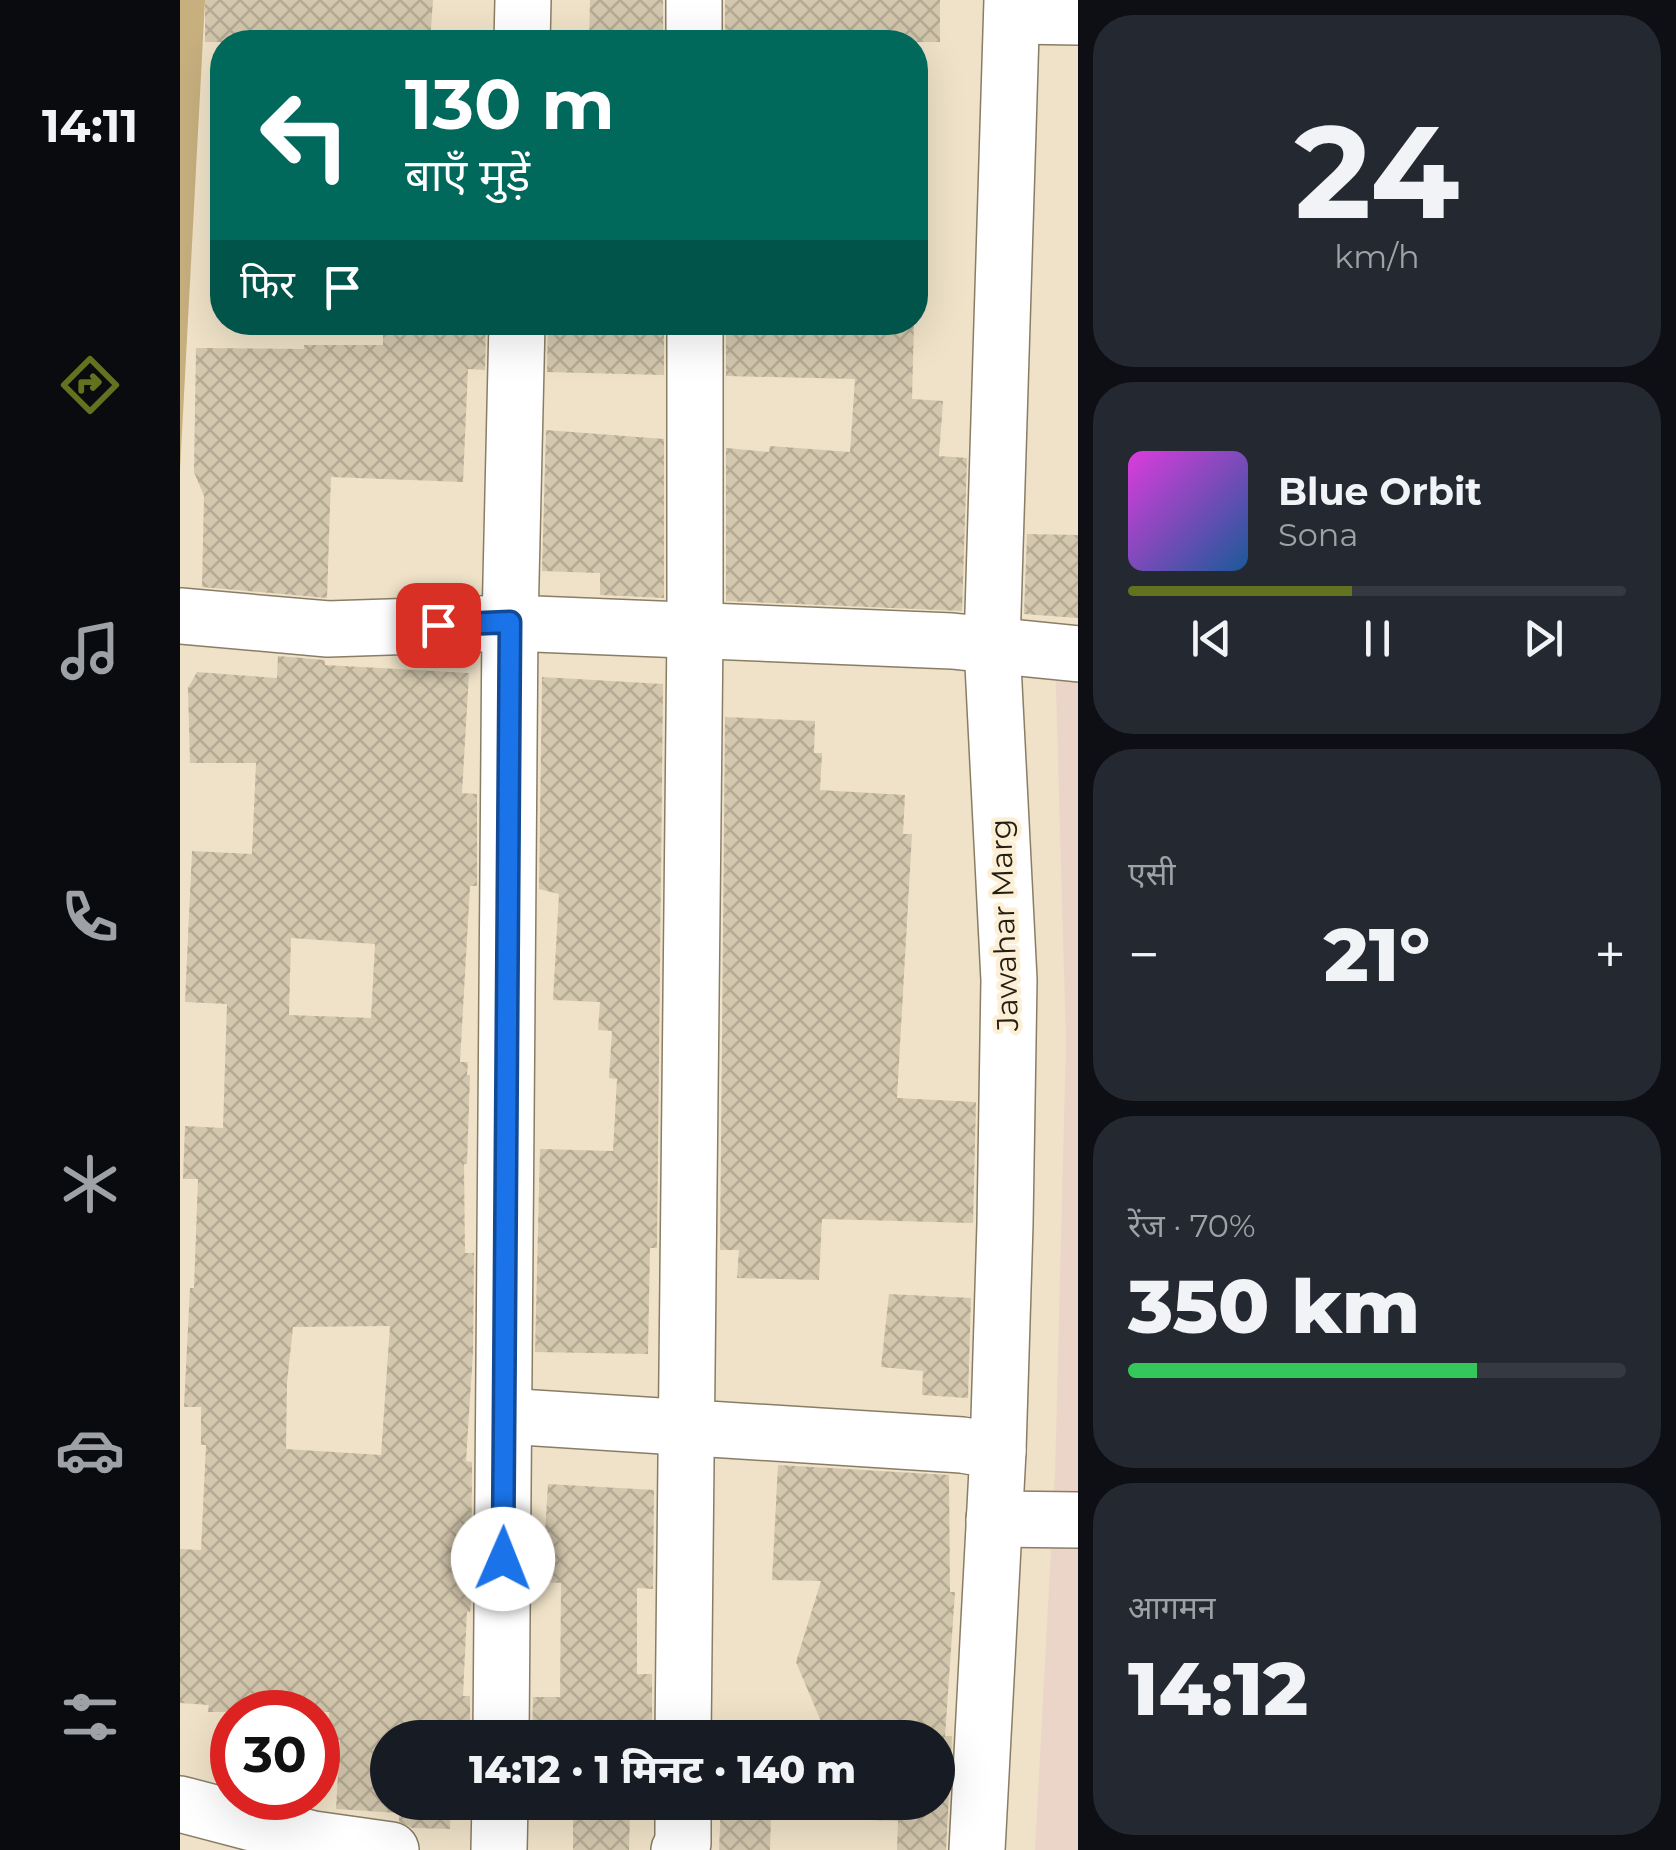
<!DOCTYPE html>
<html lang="hi">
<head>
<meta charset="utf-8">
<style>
  body { margin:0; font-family:Montserrat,"Noto Sans Devanagari",sans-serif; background:#242831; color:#f1f3f6; height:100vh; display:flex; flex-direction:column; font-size:38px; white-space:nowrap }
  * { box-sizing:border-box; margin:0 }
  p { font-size:32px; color:#9ea1a6 }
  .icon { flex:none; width:55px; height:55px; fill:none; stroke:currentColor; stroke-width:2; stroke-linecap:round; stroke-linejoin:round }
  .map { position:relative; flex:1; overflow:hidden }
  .side { display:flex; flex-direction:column; gap:15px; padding:15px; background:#0d0f14; width:598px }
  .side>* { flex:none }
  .top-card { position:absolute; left:30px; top:30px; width:718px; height:305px; border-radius:40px; box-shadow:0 10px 40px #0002; background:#00695c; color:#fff; overflow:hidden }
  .speed { position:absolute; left:30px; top:1690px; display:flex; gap:20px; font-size:50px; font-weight:700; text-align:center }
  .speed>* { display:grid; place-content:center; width:130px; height:130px; border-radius:50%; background:#171b24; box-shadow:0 10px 40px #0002; line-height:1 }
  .speed .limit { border:15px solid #d22; background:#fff; color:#111 }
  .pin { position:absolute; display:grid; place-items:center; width:85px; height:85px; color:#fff; margin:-42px; border-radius:20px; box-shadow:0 5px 15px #0006 }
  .me { position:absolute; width:110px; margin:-55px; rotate:1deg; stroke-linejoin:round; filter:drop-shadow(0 0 8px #0008) }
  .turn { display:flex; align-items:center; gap:35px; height:210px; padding:0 30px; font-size:45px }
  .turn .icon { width:130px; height:130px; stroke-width:2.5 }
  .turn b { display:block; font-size:70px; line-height:85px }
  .then { display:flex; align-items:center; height:95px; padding:0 30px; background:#0003; gap:20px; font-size:38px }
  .big { font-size:75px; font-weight:800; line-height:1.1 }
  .side .widget { flex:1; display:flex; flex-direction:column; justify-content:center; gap:15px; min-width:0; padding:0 35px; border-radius:40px; background:#242831 }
  .side .dial { align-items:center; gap:0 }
  .dial b { font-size:130px; line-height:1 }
  .song { display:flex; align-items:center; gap:30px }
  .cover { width:120px; height:120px; border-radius:15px; background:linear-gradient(135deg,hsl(300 70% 55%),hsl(210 70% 35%)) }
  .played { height:10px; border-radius:5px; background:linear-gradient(90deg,#63721f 45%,#363941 45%) }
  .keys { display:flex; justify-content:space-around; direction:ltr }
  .heat { display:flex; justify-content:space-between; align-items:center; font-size:55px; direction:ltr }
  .charge { height:15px; border-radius:8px; background:linear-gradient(90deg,#34c759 70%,#363941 0) }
  .trip { position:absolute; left:190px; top:1720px; width:585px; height:100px; border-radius:50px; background:#171b24; box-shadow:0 10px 40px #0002; font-weight:800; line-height:100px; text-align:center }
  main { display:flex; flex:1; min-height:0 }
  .dock { display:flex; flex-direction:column; width:180px; justify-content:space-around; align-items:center; background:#090b0e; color:#9ea1a6 }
  .dock .icon { width:70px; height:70px }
  .dock .current { color:#63721f }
  .dock b { font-size:45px; color:#f1f3f6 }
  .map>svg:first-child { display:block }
  .education { fill:#ebd5c8 }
  .green { fill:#c7af7e }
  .building { fill:url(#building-cross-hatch); fill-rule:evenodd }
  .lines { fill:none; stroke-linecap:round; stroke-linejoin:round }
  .minor-casing { stroke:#897d66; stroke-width:58 }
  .major-casing { stroke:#897d66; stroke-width:58 }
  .minor { stroke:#fff; stroke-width:55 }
  .major { stroke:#fff; stroke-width:55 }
  .route-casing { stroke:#114b97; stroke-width:25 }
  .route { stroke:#1a73e8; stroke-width:18 }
  .labels { text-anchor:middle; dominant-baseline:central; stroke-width:9; stroke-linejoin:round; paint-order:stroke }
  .street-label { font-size:30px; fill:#241f15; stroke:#fcefd5 }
</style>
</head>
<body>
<main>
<nav class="dock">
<b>14:11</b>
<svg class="icon current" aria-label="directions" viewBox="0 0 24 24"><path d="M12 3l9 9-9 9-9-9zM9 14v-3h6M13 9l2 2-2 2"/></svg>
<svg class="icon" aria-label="music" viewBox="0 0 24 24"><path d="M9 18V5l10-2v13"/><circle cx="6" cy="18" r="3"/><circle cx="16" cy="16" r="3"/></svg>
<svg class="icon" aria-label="phone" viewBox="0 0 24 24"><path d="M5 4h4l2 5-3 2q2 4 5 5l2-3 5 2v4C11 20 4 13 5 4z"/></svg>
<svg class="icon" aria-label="climate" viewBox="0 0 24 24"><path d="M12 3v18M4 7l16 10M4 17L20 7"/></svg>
<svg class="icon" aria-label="car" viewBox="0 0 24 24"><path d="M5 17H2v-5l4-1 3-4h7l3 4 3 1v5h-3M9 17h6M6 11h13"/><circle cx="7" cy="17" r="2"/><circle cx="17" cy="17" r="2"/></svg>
<svg class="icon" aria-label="filters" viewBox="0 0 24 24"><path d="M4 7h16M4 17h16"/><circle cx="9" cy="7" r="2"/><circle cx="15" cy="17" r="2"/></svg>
</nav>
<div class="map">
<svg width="899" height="1850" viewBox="0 0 899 1850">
  <defs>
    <pattern id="building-cross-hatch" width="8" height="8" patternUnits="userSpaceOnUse" patternTransform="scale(2.5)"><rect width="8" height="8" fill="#d3c7ad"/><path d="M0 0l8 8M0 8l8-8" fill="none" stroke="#b5aa94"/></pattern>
  </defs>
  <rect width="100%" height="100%" fill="#efe2c8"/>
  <!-- education -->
  <path class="education" d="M875,652L899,654V1850H855L875,1475L886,1043Z"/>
  <!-- green -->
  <path class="green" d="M0,0H25L0,470Z"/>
  <!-- building -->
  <g class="building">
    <path d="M25,0H253L250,42H25Z"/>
    <path d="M410,0H483V42H409Z"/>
    <rect x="545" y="0" width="215" height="42"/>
    <path d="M203,322H306L305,370L288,369L283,482L151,477L147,598L22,587L24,496L14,472L16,348L124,349V345H203Z"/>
    <path d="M368,322H484V375L367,372Z"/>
    <path d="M546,322H734L732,399L763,401L759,456L787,458L782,611L546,601V448L589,452L590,446L670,452L675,379L546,376Z"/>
    <path d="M366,430L484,439V598L420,595V573L362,571Z"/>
    <path d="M847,534L899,535V618L844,614Z"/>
    <path d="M98,656L145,660V665L289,673L282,793L297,794V886H290L280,1062H288L287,1075H290L287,1164H284L285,1253H294L293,1352L286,1461L292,1462L291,1603L290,1612L287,1611L283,1696H290V1736L208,1738V1802H271L270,1829L232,1828L219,1821V1813L156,1809L160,1740H149V1712H28L29,1705L0,1703V1549L21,1550L26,1445H21V1407H4L10,1288H14L18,1179H3L5,1126L43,1128L47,1004L5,1002L12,851L72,854L76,763H10L8,688L17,672L97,678ZM111,938L195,944L191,1018L109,1015ZM210,1326L201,1455L106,1449L107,1383L113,1327Z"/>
    <path d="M362,677L483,684L477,1248H470L468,1354L355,1352L360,1149L433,1151L437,1079L429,1078L432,1031L418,1030L420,1002L373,1000L379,894L359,889Z"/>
    <path d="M545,717L635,721L634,753H642L640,790L725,795L723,834H732L717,1098L796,1102L793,1223L642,1219L639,1280L557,1278L559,1250H540Z"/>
    <path d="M709,1294L791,1298L788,1398L742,1395L743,1371L701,1367Z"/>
    <path d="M598,1465L769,1475L770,1592H775L765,1736H772L766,1850H717L718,1821L591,1817L590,1850H539L541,1802H758V1738H648L616,1662L641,1581L592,1580Z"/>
    <path d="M368,1484L474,1490L473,1589L457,1588V1674H472V1738L352,1737L353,1697H380L381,1583L362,1582Z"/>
    <path d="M393,1812H450L449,1850H393Z"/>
  </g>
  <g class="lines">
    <!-- minor casing -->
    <g class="minor-casing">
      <g id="minor">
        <path d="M514,0V42"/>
        <path d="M832,16L899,17"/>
        <path d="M342,42L343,0"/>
        <path d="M0,616L148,629L330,623L772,641L899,654"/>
        <path d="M325,1416L782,1445L818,1451"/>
        <path d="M814,1519L899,1520"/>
        <path d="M321,1738L330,623L337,322"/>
        <path d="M503,1738L515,631V322"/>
        <path d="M0,1804L133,1839L211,1850"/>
        <path d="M319,1850L320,1802"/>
        <path d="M499,1850L503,1843V1802"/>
      </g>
    </g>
    <!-- major casing -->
    <g class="major-casing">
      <path id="major" d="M797,1850L818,1451L825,1224L829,980L812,645L832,0"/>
    </g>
    <!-- minor -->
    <use href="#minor" class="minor"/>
    <!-- major -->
    <use href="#major" class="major"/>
  </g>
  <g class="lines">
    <!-- route casing -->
    <g class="route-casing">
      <path id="route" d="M258,625L330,622L323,1559"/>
    </g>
    <!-- route -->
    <use href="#route" class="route"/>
  </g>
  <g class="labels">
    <!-- street labels -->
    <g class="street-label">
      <text transform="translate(824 925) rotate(-92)">Jawahar Marg</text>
    </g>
  </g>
</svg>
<div class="speed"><div class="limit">30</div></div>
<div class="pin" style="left:258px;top:625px;background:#d93025"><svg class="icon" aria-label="arrive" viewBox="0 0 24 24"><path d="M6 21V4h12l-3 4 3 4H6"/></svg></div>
<svg class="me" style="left:323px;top:1559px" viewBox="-20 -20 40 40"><circle r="19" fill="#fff"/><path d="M0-13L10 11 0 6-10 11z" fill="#1a73e8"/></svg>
<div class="trip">14:12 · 1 मिनट · 140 m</div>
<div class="top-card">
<div class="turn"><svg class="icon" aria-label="left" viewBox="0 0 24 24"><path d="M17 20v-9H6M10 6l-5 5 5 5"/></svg><div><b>130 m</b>बाएँ मुड़ें</div></div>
<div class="then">फिर<svg class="icon" aria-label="arrive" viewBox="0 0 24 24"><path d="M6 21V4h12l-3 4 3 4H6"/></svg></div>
</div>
</div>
<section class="side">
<div class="widget dial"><b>24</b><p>km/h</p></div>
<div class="widget">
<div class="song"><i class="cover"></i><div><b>Blue Orbit</b><p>Sona</p></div></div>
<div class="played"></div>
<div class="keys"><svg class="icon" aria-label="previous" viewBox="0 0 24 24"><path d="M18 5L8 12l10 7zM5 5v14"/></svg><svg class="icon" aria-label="pause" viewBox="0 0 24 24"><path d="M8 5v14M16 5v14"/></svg><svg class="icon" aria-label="next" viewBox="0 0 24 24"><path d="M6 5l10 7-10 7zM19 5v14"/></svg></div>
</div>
<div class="widget"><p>एसी</p>
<div class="heat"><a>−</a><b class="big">21°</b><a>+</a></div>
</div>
<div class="widget"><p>रेंज · 70%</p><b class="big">350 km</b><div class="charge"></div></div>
<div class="widget"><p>आगमन</p><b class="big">14:12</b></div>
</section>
</main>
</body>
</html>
